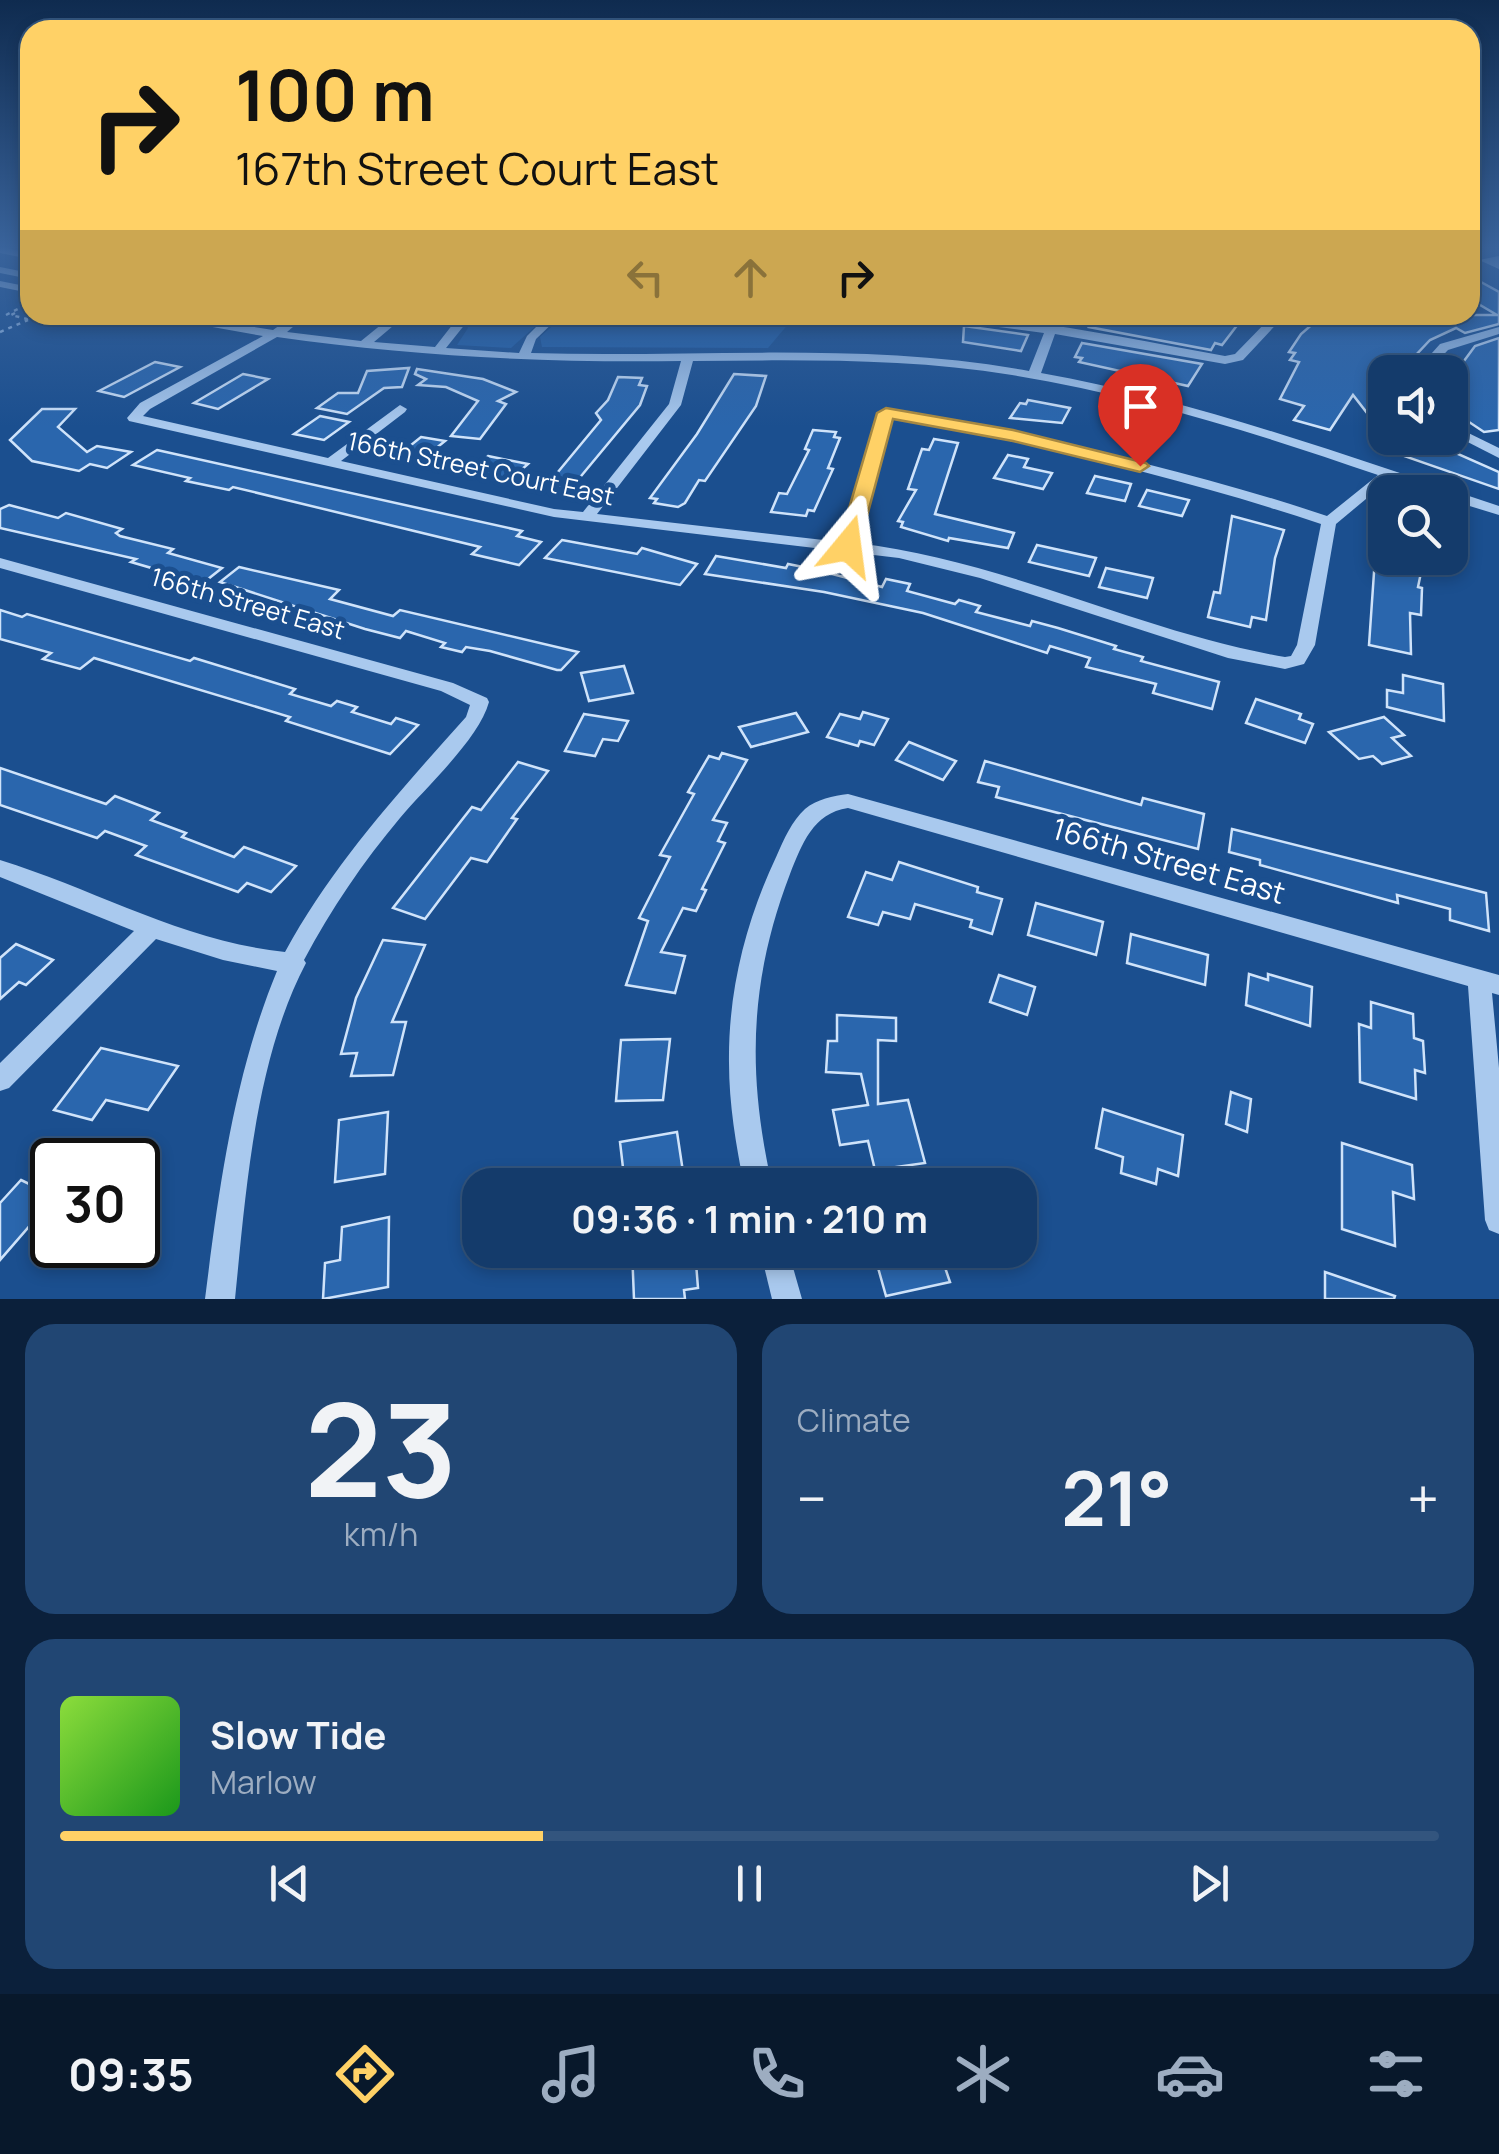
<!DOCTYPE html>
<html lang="en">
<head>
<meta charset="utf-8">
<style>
  body { margin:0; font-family:Manrope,sans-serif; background:#214673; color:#f1f3f6; height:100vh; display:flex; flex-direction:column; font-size:38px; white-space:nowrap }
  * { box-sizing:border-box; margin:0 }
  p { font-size:32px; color:#9dadc1 }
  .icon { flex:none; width:55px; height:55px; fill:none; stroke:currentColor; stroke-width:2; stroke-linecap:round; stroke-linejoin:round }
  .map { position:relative; height:1299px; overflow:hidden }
  .sheet { display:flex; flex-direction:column; gap:25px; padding:25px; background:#0b203b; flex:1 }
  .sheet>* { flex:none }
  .guide { position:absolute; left:20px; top:20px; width:1460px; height:305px; border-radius:30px; box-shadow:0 5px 15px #0003,0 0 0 2px #33557e; background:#ffd166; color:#111; overflow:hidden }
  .tools { position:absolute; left:1368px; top:355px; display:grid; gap:20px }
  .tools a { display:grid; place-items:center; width:100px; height:100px; border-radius:20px; background:#143b6b; box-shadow:0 5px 15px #0003,0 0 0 2px #33557e; font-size:50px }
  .speed { position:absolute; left:30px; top:1138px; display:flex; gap:20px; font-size:50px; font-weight:700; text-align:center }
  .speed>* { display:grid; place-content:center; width:130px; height:130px; border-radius:50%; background:#143b6b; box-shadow:0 5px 15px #0003,0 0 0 2px #33557e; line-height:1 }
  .speed .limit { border:5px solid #111; border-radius:15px; background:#fff; color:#111 }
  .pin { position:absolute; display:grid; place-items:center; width:85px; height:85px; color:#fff; margin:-102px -42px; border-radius:50% 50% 50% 0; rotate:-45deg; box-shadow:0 0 10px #0007 }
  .pin .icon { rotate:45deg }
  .me { position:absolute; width:110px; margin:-55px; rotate:16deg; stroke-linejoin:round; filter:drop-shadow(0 0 8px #0008) }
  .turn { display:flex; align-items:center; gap:35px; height:210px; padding:0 50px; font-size:45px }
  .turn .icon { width:130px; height:130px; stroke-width:2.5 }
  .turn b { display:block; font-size:70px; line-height:85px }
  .lanes { display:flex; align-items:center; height:95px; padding:0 50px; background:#0003; justify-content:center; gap:50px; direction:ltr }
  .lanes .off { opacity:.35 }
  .big { font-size:75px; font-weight:700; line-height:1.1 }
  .sheet .tile { flex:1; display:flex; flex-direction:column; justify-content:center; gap:15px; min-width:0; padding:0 35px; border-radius:30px; background:#214673 }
  .sheet .dial { align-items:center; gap:0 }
  .dial b { font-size:130px; line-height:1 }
  .song { display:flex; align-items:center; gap:30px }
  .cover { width:120px; height:120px; border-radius:15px; background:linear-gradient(135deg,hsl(90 70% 55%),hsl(120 70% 35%)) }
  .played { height:10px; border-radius:5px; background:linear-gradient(90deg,#ffd166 35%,#33557e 35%) }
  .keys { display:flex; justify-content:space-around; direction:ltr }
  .heat { display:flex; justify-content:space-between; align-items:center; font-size:55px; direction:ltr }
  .sheet .tiles { flex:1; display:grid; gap:25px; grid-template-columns:1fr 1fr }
  .tile:last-child { grid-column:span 2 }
  .trip { position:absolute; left:462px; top:1168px; width:575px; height:100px; border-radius:30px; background:#143b6b; box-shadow:0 5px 15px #0003,0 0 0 2px #33557e; font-weight:700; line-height:100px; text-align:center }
  .menu { display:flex; height:160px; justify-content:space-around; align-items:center; background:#08182b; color:#9dadc1 }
  .menu .icon { width:70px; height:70px }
  .menu .current { color:#ffd166 }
  .menu b { font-size:45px; color:#f1f3f6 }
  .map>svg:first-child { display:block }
  .green { fill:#2461a8 }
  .building { fill:#2a66ad; stroke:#cfe3fa; stroke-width:2.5 }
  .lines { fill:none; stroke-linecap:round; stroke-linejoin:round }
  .path { stroke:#a9c9ee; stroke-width:2.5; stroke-dasharray:4 5; stroke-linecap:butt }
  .minor { fill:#a9c9ee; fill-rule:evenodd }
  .route { fill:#ffd166; stroke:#a68842; stroke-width:2.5 }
  .labels { text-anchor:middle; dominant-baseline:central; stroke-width:10; stroke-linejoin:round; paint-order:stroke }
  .street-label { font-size:25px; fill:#fff; stroke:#1b4f8f }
  .near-street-label { font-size:30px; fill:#fff; stroke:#1b4f8f }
</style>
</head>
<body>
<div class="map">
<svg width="1499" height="1299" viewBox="0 0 1499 1299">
  <rect width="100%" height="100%" fill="#1b4f8f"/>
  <!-- green -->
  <g class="green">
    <path d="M459,315H548L511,348L457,345L468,328Z"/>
    <path d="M565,315H788L795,316L768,348L542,347L540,337Z"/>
  </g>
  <!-- building -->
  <g class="building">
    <path d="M1470,276L1499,292V324L1465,333L1456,328L1430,340L1413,358L1409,357L1402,372H1385V436L1353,395L1330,430L1294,420L1304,406L1280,399L1299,362L1290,360L1295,353L1289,352L1301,334L1323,315H1497L1470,299Z"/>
    <path d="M1096,315L1146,319V315H1245L1222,345L1215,343L1211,350L1089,327Z"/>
    <path d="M964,326L1028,335L1021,351L963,342Z"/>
    <path d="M1499,338V430L1484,432L1463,418L1466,417L1450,395V380L1475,346Z"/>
    <path d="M1082,343L1202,364L1188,386L1079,362L1082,358L1075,357Z"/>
    <path d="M155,362L180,367L124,397L99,391Z"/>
    <path d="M409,368L402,387L384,388L347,414L317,408L338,393H358L367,371Z"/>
    <path d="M417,369L483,379L516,392L498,401L506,404L480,439L451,436L478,401L446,387L418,385L426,379L415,374Z"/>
    <path d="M243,374L268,379L218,409L194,403Z"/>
    <path d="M734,374L766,376L756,406L705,481L699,480L685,503L678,507L654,503L657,499L650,498L697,434Z"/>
    <path d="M618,377L642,378L639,385L647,386L640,405L572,487L548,484L601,420L596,413L608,400Z"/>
    <path d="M1028,400L1070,408L1062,423L1010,418L1020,403L1026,404Z"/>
    <path d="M42,409H75L58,427L87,452L97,446L131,452L107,468L90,464L79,471L32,461L10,440Z"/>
    <path d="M320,416L349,422L324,440L294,434Z"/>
    <path d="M813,430L836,432L834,437L840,438L828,468L833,469L814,511L808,510L806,516L771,512L779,493L787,494L809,450L805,449Z"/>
    <path d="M421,437L445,441L419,462L396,457Z"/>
    <path d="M1406,438H1422L1499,472V489L1404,456L1383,441Z"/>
    <path d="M934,439L958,443L935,514L1014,533L1008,548L949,538L948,541L901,527L903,522L898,521L916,490L908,489L922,449L929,450Z"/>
    <path d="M157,450L522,531L517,536L541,542L519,565L472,554L480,547L233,487L229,490L186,481L190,478L133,465Z"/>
    <path d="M1008,455L1028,459L1024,467L1052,473L1043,489L994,478Z"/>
    <path d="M488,456L528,464L510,480L470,472Z"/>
    <path d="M1095,476L1131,484L1125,501L1087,493Z"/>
    <path d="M1147,490L1189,500L1182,516L1139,506Z"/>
    <path d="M9,505L58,518L66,513L122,529L116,533L120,536L173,549L168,553L222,568L203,583L131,562L136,559L0,528V509Z"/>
    <path d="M1232,516L1284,530L1275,558L1266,620L1252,617L1250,627L1208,617L1214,592L1220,593Z"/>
    <path d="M562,540L637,554L642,548L697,564L680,585L545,558Z"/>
    <path d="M1037,545L1096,558L1089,576L1029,562Z"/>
    <path d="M716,556L786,568L788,564L813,569L882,587L886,579L910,584L907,591L955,604L959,600L980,606L976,612L1030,626L1032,621L1058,628L1116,646L1114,649L1143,657L1141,661L1219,682L1212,709L1153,693L1156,684L1086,667L1090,658L1050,646L1047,653L923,613L824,592L705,574Z"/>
    <path d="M1375,558H1424L1418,587L1422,588L1421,615L1410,613L1411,654L1369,645Z"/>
    <path d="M239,567L339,590L330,599L393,616L400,610L578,652L561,670H557L490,651L466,647L462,652L441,647L445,643L406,631L400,638L365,629L220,582Z"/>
    <path d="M1106,568L1153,578L1147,598L1099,587Z"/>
    <path d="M0,610L22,617L27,614L190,661L194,658L295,689L290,694L331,706L337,701L357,707L352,712L391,724L396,718L418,725L390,754L286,721L290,717L94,658L80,669L43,659L51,653L0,639Z"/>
    <path d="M624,666L633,693L589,701L581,673Z"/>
    <path d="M1403,675L1443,684L1444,721L1387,707V690L1403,693Z"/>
    <path d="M1256,699L1301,714L1299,719L1313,724L1305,743L1246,723Z"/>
    <path d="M863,712L888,719L874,745L860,741L858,746L827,737L840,714L860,719Z"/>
    <path d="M796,713L808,732L751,747L739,727Z"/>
    <path d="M584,714L628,721L618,741L603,739L595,756L565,751Z"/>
    <path d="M1384,717L1404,735L1392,738L1411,756L1382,764L1373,756L1359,759L1329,732Z"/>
    <path d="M909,742L956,761L943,780L896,760Z"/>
    <path d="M722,753L747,760L713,820L727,823L718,841L725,843L702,889L706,890L696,911L683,908L661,952L685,956L675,993L626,985L648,921L639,918L670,857L660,855L694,794L688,792L709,756L719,759Z"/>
    <path d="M985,761L1141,805L1143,798L1204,814L1198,849L996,797L999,787L978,782Z"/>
    <path d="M518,762L548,771L512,818L517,819L487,862L471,858L425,919L393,908L472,807L481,810Z"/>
    <path d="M0,768L106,804L115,796L159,813L151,820L186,833L182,837L234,857L244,847L296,866L271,892L247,883L238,892L136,855L146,846L105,831L97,838L0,805Z"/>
    <path d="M1232,829L1486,893L1489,931L1450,920V909L1397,895L1398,903L1260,865V860L1229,852Z"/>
    <path d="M899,862L978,887L977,892L1002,899L992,934L970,927L972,920L915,904L910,919L883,912L878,925L848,917L866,872L892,880Z"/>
    <path d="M1036,903L1103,922L1096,955L1028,935Z"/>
    <path d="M1131,934L1208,955L1205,985L1127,963Z"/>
    <path d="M383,940L425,945L392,1022H406L393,1075L351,1076L357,1053L341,1054L356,998Z"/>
    <path d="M16,944L53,960L26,985L19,982L0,999V958Z"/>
    <path d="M1249,974L1268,980V974L1312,987L1310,1026L1246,1005Z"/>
    <path d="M999,975L1035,987L1027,1015L990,1002Z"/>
    <path d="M1371,1002L1413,1014L1414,1038L1423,1041L1425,1073L1415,1070L1416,1099L1360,1082L1359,1024L1371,1028Z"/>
    <path d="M837,1015L896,1018V1041L878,1040V1104L908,1100L925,1163L875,1170L868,1141L840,1145L833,1110L868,1105L861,1074L826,1072L828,1041H837Z"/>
    <path d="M670,1039L663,1100L616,1101L621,1040Z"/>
    <path d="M101,1048L178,1066L148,1110L106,1100L92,1120L54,1110Z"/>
    <path d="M1231,1092L1251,1099L1247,1132L1226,1124Z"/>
    <path d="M1103,1109L1183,1135L1178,1176L1158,1169L1156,1184L1121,1173L1123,1157L1096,1148Z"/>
    <path d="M388,1112L385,1174L335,1182L339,1120Z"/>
    <path d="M677,1132L685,1185H625L620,1142Z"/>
    <path d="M1342,1143L1412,1165L1414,1199L1393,1192L1395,1246L1342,1229Z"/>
    <path d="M21,1180L52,1195V1200L0,1260V1203Z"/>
    <path d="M389,1217L388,1287L323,1299L325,1263L340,1260L342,1227Z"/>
    <path d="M632,1250H695L698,1288L684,1290L685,1299H634Z"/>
    <path d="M873,1250H939L950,1282L886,1296Z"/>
    <path d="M1325,1272L1395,1296L1394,1299H1325Z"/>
  </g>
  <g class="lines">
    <!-- path -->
    <g class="path">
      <path d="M15,313L11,315L27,319L35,315"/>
      <path d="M6,315L26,305"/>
      <path d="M0,332L28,320"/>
    </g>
    <!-- minor -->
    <g class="minor">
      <path d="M0,247L30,253V259L0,253Z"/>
      <path d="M1499,256V269L1479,260Z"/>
      <path d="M0,267L30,273V279L0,273Z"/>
      <path d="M0,281L30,287V293L0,287Z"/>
      <path d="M156,315H181L273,330L294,315H307L287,332L361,341L393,315H406L374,342L435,347L453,324L441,315H455L466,323L446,348L519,353L527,336L548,315H561L536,339L531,353C697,358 865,341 1029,371L1044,333L929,318L923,315C1024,315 1126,338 1225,356L1235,354L1273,315H1285L1243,360L1225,364L1055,334L1041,373C1198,401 1349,457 1499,506V515L1450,500V492H1429L1390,479L1336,524L1315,645L1304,664L1285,669L1228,658L980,578L899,558L554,517L129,421L127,418L140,403L263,336L162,318ZM277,337C411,356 545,363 681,361L669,404L583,512L554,509L341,461L405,412L407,409L400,405L328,458L143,416L150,409ZM693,361C799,360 906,358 1012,375C1137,395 1258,434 1378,475L1327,516C1183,468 1035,436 886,409L879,413L841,542L597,514L681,405ZM891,418C1037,444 1180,477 1321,524L1297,645L1291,656L1285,657C1139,632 1004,560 856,543Z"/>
      <path d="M1499,327V334L1448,350L1427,372H1415L1440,344Z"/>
      <path d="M1450,424L1499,448V458L1450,433Z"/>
      <path d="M0,558L453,683L487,698L489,702C479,739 426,787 400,818C363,862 331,909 304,960L306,963C255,1060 246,1190 235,1299H205C219,1188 234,1075 277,971L223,960L156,939L9,1088L0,1091V1063L134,931L0,877V860C97,890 182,941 285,952C333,864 399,792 466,717L470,705L441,691L0,568Z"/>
      <path d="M848,794L1499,975V995L1492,993L1499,1068V1234L1489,1230L1485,1220L1468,986L848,808C813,813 802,844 790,874C749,981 747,1074 772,1185H744C736,1145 729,1104 729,1063C728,991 746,920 777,855C784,839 792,821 805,809C817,799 833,796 848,794Z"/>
      <path d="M760,1250H788L802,1299H772Z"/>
    </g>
  </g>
  <!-- sky -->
  <linearGradient id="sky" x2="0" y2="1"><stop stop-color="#0f2b4f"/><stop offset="0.58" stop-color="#39639b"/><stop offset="1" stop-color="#39639b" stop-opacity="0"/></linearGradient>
  <rect width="1499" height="427" fill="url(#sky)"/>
  <!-- route -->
  <path class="route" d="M886,408L1013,430L1146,463L1149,466L1140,472L1013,441L893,419L859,546L848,552L841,550L838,546L877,413Z"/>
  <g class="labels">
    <!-- street labels -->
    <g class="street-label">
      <text transform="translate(481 468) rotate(12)">166th Street Court East</text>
      <text transform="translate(248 603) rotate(16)">166th Street East</text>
    </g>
    <!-- near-street labels -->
    <g class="near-street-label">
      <text transform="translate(1169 860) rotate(16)">166th Street East</text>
    </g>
  </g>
</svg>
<div class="tools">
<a><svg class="icon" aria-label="sound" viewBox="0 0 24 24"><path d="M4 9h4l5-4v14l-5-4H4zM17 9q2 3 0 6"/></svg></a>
<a><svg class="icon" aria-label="search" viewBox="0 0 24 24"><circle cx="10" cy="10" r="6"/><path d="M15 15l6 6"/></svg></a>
</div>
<div class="speed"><div class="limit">30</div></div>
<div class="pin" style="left:1140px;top:466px;background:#d93025"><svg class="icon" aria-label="arrive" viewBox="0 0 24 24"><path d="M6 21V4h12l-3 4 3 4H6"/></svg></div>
<svg class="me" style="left:848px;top:546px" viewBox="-20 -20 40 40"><path d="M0-17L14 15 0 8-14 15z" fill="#ffd166" stroke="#fff" stroke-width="4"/></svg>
<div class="trip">09:36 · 1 min · 210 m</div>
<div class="guide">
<div class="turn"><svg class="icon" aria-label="right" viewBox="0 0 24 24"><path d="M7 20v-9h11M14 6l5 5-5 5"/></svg><div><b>100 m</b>167th Street Court East</div></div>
<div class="lanes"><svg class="icon off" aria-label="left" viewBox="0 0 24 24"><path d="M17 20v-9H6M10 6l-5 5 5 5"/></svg><svg class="icon off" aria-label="ahead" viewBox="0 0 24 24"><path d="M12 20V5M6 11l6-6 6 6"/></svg><svg class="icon" aria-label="right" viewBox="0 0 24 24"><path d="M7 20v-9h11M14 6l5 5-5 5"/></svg></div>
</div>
</div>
<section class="sheet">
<div class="tiles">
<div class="tile dial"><b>23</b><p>km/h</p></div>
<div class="tile"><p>Climate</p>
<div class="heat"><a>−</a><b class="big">21°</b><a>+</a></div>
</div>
<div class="tile">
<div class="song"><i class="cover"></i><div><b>Slow Tide</b><p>Marlow</p></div></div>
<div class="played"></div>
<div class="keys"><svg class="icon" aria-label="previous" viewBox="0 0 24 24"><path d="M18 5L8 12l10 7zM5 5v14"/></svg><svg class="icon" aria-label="pause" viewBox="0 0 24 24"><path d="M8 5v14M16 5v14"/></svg><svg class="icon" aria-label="next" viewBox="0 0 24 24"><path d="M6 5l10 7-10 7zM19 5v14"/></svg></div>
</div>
</div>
</section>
<nav class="menu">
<b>09:35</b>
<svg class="icon current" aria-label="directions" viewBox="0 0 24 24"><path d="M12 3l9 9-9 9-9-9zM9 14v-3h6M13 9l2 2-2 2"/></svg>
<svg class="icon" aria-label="music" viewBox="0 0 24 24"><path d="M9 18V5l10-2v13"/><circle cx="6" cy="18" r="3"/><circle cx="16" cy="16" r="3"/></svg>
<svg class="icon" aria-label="phone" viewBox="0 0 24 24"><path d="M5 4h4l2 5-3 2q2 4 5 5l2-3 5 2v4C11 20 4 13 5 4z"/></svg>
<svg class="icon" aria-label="climate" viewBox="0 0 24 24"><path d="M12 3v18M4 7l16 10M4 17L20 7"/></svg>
<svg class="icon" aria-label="car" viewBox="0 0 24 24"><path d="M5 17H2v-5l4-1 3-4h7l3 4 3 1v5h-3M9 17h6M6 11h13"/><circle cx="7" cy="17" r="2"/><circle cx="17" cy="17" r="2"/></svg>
<svg class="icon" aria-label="filters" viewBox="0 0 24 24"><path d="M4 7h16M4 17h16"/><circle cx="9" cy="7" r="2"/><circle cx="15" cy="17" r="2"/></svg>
</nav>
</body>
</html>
